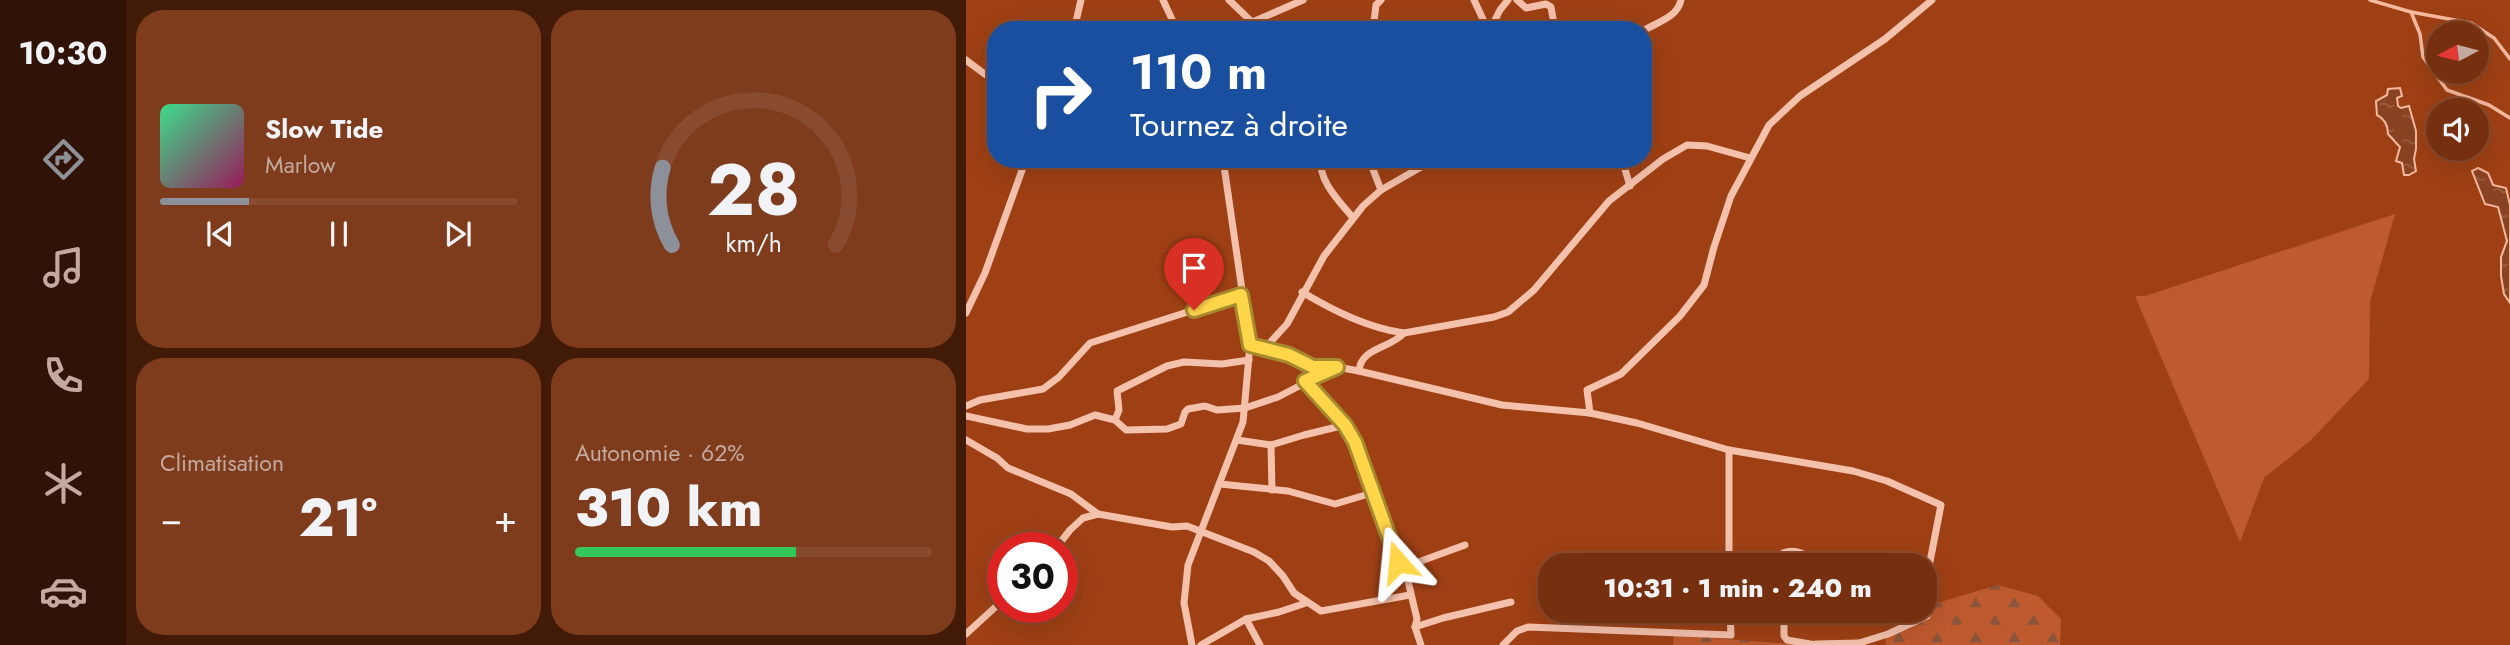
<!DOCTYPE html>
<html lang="fr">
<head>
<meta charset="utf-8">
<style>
  body { margin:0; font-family:Jost,sans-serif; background:#7e3c1d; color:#f1f3f6; height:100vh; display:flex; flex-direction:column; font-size:26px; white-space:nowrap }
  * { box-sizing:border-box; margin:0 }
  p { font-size:23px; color:#c3a99e }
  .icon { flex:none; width:38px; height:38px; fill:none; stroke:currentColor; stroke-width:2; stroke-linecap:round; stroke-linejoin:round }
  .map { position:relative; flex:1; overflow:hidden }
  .drawer { display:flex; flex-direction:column; gap:10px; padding:10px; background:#411a08; width:840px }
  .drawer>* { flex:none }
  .guide { position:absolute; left:21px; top:21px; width:665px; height:147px; border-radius:28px; box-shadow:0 7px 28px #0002,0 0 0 2px #884b2f; background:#1a4fa0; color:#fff; overflow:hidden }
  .needle { width:46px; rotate:263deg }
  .fabs { position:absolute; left:1460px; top:21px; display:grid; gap:14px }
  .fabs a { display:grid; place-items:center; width:63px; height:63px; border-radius:50%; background:#77300f; box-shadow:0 7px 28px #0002,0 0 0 2px #884b2f; font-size:35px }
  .speed { position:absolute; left:21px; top:532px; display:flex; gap:14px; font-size:35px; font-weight:700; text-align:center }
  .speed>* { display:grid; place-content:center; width:91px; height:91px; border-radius:50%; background:#77300f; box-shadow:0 7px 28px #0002,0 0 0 2px #884b2f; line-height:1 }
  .speed .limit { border:10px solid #d22; background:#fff; color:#111 }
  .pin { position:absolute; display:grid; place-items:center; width:60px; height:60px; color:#fff; margin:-72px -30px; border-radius:50% 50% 50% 0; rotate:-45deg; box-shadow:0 0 7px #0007 }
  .pin .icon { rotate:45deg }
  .me { position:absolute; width:77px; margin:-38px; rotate:342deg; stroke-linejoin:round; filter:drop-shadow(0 0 5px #0008) }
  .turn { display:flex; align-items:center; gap:24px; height:147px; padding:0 28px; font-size:32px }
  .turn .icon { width:91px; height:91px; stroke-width:2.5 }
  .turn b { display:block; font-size:49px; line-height:60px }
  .big { font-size:52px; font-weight:800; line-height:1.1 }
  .drawer .widget { flex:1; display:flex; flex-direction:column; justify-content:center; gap:10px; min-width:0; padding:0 24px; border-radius:28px; background:#7e3c1d }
  .drawer .dial { align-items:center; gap:0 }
  .dial svg { height:182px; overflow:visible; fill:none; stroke:#884b2f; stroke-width:7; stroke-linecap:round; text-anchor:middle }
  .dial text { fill:#f1f3f6; stroke:none }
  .song { display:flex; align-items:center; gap:21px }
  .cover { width:84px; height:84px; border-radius:10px; background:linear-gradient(135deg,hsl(150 70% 55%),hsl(330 70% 35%)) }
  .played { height:7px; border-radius:4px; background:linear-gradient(90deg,#8c9099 25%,#884b2f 25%) }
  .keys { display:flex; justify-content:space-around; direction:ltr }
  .heat { display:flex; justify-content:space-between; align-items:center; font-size:38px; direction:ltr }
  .charge { height:10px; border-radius:5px; background:linear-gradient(90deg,#34c759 62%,#884b2f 0) }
  .drawer .tiles { flex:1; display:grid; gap:10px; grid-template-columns:repeat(2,1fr) }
  .trip { position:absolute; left:572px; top:553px; width:399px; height:70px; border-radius:28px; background:#77300f; box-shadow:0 7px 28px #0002,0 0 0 2px #884b2f; font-weight:800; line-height:70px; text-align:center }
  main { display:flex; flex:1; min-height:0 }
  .menu { display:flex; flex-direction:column; width:126px; justify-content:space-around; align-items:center; background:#301306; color:#c3a99e }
  .menu .icon { width:49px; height:49px }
  .menu .active { color:#8c9099 }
  .menu b { font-size:32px; color:#f1f3f6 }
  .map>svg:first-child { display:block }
  .grass { fill:#bf5a2e }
  .forest { fill:url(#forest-firs) }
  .water { fill:url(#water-ripples); stroke:#f6b89e; stroke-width:2 }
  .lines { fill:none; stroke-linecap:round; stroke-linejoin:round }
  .stream { stroke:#f6b89e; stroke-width:3.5 }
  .minor { stroke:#f4c1ac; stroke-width:7 }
  .route-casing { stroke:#a68a30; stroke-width:18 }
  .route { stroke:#ffd54a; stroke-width:12 }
</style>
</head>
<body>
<main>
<nav class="menu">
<b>10:30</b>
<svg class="icon active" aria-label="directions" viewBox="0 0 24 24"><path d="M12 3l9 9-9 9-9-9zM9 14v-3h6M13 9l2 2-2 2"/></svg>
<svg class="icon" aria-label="music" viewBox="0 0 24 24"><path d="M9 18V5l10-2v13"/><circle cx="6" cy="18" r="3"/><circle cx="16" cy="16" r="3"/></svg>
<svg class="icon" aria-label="phone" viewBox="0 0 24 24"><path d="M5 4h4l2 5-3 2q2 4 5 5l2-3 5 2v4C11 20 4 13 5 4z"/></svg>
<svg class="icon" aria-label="climate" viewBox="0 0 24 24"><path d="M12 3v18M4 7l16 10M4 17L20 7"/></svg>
<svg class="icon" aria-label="car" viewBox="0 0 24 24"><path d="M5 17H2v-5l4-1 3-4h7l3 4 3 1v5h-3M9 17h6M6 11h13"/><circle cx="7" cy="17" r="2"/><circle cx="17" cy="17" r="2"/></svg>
</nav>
<section class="drawer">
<div class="tiles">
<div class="widget">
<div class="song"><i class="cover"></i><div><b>Slow Tide</b><p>Marlow</p></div></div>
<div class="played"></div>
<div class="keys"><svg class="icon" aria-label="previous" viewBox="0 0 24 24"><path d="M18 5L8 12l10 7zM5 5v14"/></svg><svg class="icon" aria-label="pause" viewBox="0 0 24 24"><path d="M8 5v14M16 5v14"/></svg><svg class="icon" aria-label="next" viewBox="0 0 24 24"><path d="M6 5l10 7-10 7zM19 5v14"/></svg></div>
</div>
<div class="widget dial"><svg viewBox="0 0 100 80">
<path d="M14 69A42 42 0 1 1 86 69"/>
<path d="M14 69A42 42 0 0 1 10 35" stroke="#8c9099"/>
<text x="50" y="56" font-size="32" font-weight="700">28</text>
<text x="50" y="72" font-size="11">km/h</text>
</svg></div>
<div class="widget"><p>Climatisation</p>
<div class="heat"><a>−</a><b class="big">21°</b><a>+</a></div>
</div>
<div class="widget"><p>Autonomie · 62%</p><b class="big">310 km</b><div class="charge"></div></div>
</div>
</section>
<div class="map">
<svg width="1544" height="645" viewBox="0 0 1544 645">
  <defs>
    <pattern id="forest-firs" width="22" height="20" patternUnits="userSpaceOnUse" patternTransform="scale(1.75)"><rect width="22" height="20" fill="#bf5a2e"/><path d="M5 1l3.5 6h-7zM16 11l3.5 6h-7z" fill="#8b543c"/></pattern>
    <pattern id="water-ripples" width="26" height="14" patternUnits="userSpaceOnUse" patternTransform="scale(1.75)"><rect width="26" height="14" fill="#8a4322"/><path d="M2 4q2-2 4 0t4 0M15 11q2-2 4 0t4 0" fill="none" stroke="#9c5f43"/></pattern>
  </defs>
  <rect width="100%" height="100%" fill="#9f4014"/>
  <!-- grass -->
  <path class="grass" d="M1429,214L1404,302L1403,379L1344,441L1298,478L1274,542L1169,296H1179Z"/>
  <!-- forest -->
  <g class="forest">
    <path d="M1032,585L1072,596L1095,619L1094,645H920L919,635L971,603Z"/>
    <path d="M708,635L838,645H707Z"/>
  </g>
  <!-- water -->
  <g class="water">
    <path d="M1434,88L1436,96L1431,98L1432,106L1435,108L1443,106L1450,131V149L1448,159L1450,171L1443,175H1438L1436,163L1430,161L1434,147L1422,134C1422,125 1419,119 1411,115L1410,101L1421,95L1422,89Z"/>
    <path d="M1512,168L1522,173L1527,185L1540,188L1544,205V303L1538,294L1535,276V257L1541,241L1532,207L1519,204L1506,171Z"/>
  </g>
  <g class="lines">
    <!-- stream -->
    <g class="stream">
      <path d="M1404,0L1445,12L1505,23L1528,38L1544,59"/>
      <path d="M1445,12L1454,34L1457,57L1481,90L1523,105L1544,118"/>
    </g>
    <!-- minor -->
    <g class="minor">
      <path d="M197,0L211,30"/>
      <path d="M263,0L287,23L303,30"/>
      <path d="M508,0L522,30"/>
      <path d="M551,0L560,8L580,4L585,7L589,30"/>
      <path d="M108,30L115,0"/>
      <path d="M268,30L337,0"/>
      <path d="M407,30L410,5L415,0"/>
      <path d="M524,30L534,10L542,0"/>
      <path d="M677,31C691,22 711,18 715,0"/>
      <path d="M0,60L20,75H30"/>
      <path d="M356,159C350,179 376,204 387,218"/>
      <path d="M403,159L415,190"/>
      <path d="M656,159L664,186"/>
      <path d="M336,292C368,311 402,328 438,333"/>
      <path d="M0,313L19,273L60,159"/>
      <path d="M284,345L322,355L347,367H371L393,371L536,405L624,413L671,423L763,450L887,471L921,481L975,505L961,577L964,609L961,616L922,634L893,643L894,645"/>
      <path d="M299,348L321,324L358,256L397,206L415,190L469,159"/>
      <path d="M393,371C395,347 424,349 438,333L528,317L542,312L568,290L643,201L697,159L721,145L741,146L784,158"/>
      <path d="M339,381L379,425L389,442L408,499L419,521L435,573L442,581L451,619L449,627L455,645"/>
      <path d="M0,406L14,400L77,389L93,377L124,343L275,295"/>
      <path d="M624,413L621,390L655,374L714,316L738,285L748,247L765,196L803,125L834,96L919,39L966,0"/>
      <path d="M0,416L61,429H82L104,425L129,415L149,420L160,430L201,429L215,424L219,412L222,409L239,406L251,410L279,408L312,397L366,369"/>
      <path d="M149,420L153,410L151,391L201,366L218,362L256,364L283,360"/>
      <path d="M0,440L31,458L42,468L105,494L132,514"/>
      <path d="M271,440L305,445L338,435L379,425"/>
      <path d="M305,445L306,490"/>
      <path d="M254,484L322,491L369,504L406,493"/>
      <path d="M90,548L104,530L117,518L132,514L206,527L221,526L288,552L303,561L317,576L328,593L355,611L444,595"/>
      <path d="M763,565V450"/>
      <path d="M817,565V553C832,547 842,557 853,565"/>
      <path d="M433,569L499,545"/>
      <path d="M818,611V636L821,640L850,645"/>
      <path d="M280,619L294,645"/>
      <path d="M449,627L477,618L545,602"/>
      <path d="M0,634L37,600"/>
      <path d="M850,644L893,643"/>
      <path d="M226,645L218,603L222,565L277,422L284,345L257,159"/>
      <path d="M235,645L280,619L313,612L340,603"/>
      <path d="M537,645L551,631L562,627L765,635L764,611"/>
    </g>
  </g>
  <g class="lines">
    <!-- route casing -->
    <g class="route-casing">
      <path id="route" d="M228,310L275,295L284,345L323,355L347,367H371L339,381L379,425L389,442L432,562"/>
    </g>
    <!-- route -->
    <use href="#route" class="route"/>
  </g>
</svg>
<div class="fabs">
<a><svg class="needle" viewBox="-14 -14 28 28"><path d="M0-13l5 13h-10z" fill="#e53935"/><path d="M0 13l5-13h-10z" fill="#c3a99e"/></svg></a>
<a><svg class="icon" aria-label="sound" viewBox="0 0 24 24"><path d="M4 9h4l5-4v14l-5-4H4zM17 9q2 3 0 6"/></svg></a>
</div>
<div class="speed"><div class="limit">30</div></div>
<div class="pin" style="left:228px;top:310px;background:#d93025"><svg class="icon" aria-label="arrive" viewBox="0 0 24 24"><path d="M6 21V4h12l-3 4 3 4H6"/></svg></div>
<svg class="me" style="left:432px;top:562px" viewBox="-20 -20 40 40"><path d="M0-17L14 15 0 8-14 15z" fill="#ffd54a" stroke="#fff" stroke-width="4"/></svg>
<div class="trip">10:31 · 1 min · 240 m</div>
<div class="guide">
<div class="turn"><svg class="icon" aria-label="right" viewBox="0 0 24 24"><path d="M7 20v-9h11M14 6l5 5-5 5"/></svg><div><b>110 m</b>Tournez à droite</div></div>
</div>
</div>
</main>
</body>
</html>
